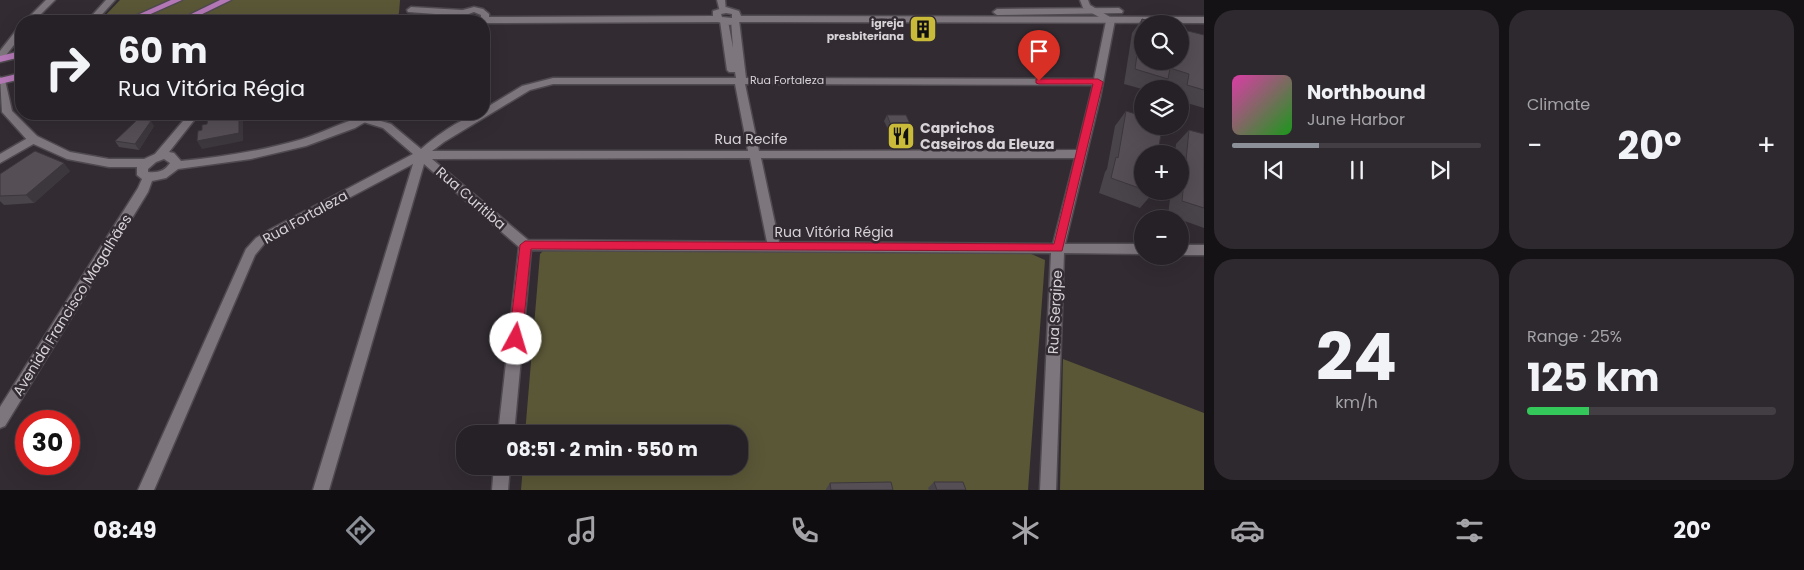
<!DOCTYPE html>
<html lang="en">
<head>
<meta charset="utf-8">
<style>
  body { margin:0; font-family:Poppins,sans-serif; background:#2e292e; color:#f1f3f6; height:100vh; display:flex; flex-direction:column; font-size:19px; white-space:nowrap }
  * { box-sizing:border-box; margin:0 }
  p { font-size:16px; color:#a4a3a7 }
  .icon { flex:none; width:28px; height:28px; fill:none; stroke:currentColor; stroke-width:2; stroke-linecap:round; stroke-linejoin:round }
  .map { position:relative; flex:1; overflow:hidden }
  .side { display:flex; flex-direction:column; gap:10px; padding:10px; background:#151215; width:600px }
  .side>* { flex:none }
  .banner { position:absolute; left:15px; top:15px; width:475px; height:105px; border-radius:20px; box-shadow:0 5px 20px #0002,0 0 0 1px #423e43; background:#262126; color:#f1f3f6; overflow:hidden }
  .fabs { position:absolute; left:1134px; top:15px; display:grid; gap:10px }
  .fabs a { display:grid; place-items:center; width:55px; height:55px; border-radius:50%; background:#262126; box-shadow:0 5px 20px #0002,0 0 0 1px #423e43; font-size:25px }
  .speed { position:absolute; left:15px; top:410px; display:flex; gap:10px; font-size:25px; font-weight:700; text-align:center }
  .speed>* { display:grid; place-content:center; width:65px; height:65px; border-radius:50%; background:#262126; box-shadow:0 5px 20px #0002,0 0 0 1px #423e43; line-height:1 }
  .speed .limit { border:8px solid #d22; background:#fff; color:#111 }
  .pin { position:absolute; display:grid; place-items:center; width:42px; height:42px; color:#fff; margin:-51px -21px; border-radius:50% 50% 50% 0; rotate:-45deg; box-shadow:0 0 5px #0007 }
  .pin .icon { rotate:45deg }
  .me { position:absolute; width:55px; margin:-28px; rotate:6deg; stroke-linejoin:round; filter:drop-shadow(0 0 4px #0008) }
  .turn { display:flex; align-items:center; gap:18px; height:105px; padding:0 20px; font-size:22px }
  .turn .icon { width:65px; height:65px; stroke-width:2.5 }
  .turn b { display:block; font-size:35px; line-height:42px }
  .big { font-size:38px; font-weight:700; line-height:1.1 }
  .side .tile { flex:1; display:flex; flex-direction:column; justify-content:center; gap:8px; min-width:0; padding:0 18px; border-radius:20px; background:#2e292e }
  .side .dial { align-items:center; gap:0 }
  .dial b { font-size:65px; line-height:1 }
  .song { display:flex; align-items:center; gap:15px }
  .cover { width:60px; height:60px; border-radius:8px; background:linear-gradient(135deg,hsl(320 70% 55%),hsl(120 70% 35%)) }
  .played { height:5px; border-radius:2px; background:linear-gradient(90deg,#8c9099 35%,#423e43 35%) }
  .keys { display:flex; justify-content:space-around; direction:ltr }
  .heat { display:flex; justify-content:space-between; align-items:center; font-size:28px; direction:ltr }
  .charge { height:8px; border-radius:4px; background:linear-gradient(90deg,#34c759 25%,#423e43 0) }
  .side .tiles { flex:1; display:grid; gap:10px; grid-template-columns:repeat(2,1fr) }
  .trip { position:absolute; left:456px; top:425px; width:292px; height:50px; border-radius:20px; background:#262126; box-shadow:0 5px 20px #0002,0 0 0 1px #423e43; font-weight:700; line-height:50px; text-align:center }
  .dock { display:flex; height:80px; justify-content:space-around; align-items:center; background:#0f0d0f; color:#a4a3a7 }
  .dock .icon { width:35px; height:35px }
  .dock .current { color:#8c9099 }
  .dock b { font-size:22px; color:#f1f3f6 }
  main { display:flex; flex:1; min-height:0 }
  .map>svg:first-child { display:block }
  .green { fill:#5a5737 }
  .lines { fill:none; stroke-linecap:round; stroke-linejoin:round }
  .minor-casing { stroke:#4f4a4f; stroke-width:3 }
  .tertiary-casing { stroke:#4f4a4f; stroke-width:3 }
  .primary-casing { stroke:#4f4a4f; stroke-width:3 }
  .minor { fill:#7d767d; fill-rule:evenodd }
  .tertiary { fill:#7d767d; fill-rule:evenodd }
  .primary { fill:#b478b6; fill-rule:evenodd }
  .wall { fill:#494449 }
  .shaded-wall { fill:#3c373c }
  .building { fill:#554f55; stroke:#3c373c }
  .route { fill:#e11d48; stroke:#92132f }
  .labels { text-anchor:middle; dominant-baseline:central; stroke-width:5; stroke-linejoin:round; paint-order:stroke }
  .far-poi-label { font-size:11px; font-weight:bold; fill:#d6d2d6; stroke:#322c32; text-anchor:end }
  .far-street-label { font-size:11px; fill:#d6d2d6; stroke:#322c32 }
  .poi-label { font-size:14px; font-weight:bold; fill:#d6d2d6; stroke:#322c32; text-anchor:start }
  .street-label { font-size:14px; fill:#d6d2d6; stroke:#322c32 }
</style>
</head>
<body>
<main>
<div class="map">
<svg width="1204" height="490" viewBox="0 0 1204 490">
  <rect width="100%" height="100%" fill="#322c32"/>
  <!-- green -->
  <g class="green">
    <path d="M120,0H400L399,13L394,21H100Z"/>
    <path d="M544,250L1029,253L1045,260L1028,490H521L523,466H740V434H525L540,254Z"/>
    <path d="M1063,359L1204,413V490H1060Z"/>
  </g>
  <g class="lines">
    <!-- minor casing -->
    <g class="minor-casing">
      <g id="minor">
        <path d="M106,0H115L96,21H87Z"/>
        <path d="M717,0H725L726,12H720Z"/>
        <path d="M1080,0H1088L1090,5L1115,20L1100,98L1065,244H1142V254L1064,253L1056,490H1040L1051,253L531,250L514,434H498L519,247L424,164L329,490H313L413,164L279,235L264,244L255,255L154,490H138L246,249L256,238L271,229L413,154L383,128L360,121L359,119L360,117L364,116L391,124L421,149C435,137 465,114 484,114V109L522,86L553,78H736L735,72H729L727,70L720,21L724,18L728,21L733,48L731,20L735,17L739,20L746,78L1094,79L1106,21L1083,8ZM553,84H735L748,151H432L444,142L530,90ZM745,84L1093,85L1077,150L759,151ZM750,158L767,242L528,240L432,159ZM761,158H1075L1053,244L779,242Z"/>
        <path d="M411,7L462,10L466,13L462,16L408,12L407,10Z"/>
        <path d="M407,16L432,17L436,20L404,21V17Z"/>
        <path d="M33,135L37,136L38,139L37,142L0,163V154Z"/>
        <rect x="1180" y="245" width="24" height="10"/>
        <path d="M494,466H510L508,490H492Z"/>
      </g>
    </g>
    <!-- tertiary casing -->
    <g class="tertiary-casing">
      <g id="tertiary">
        <path d="M46,0H55L34,21H25Z"/>
        <path d="M474,7L483,9L489,14V17L713,16V11L726,7L739,11L741,16L1204,17V23L738,22L730,25L718,22L484,23L476,21L481,18V15L474,12L466,15L465,18L467,21H458L456,18L459,11ZM726,13L732,14V18L722,17L721,14Z"/>
        <path d="M1119,8L1123,11L1122,13L997,15L993,12L997,9Z"/>
        <path d="M21,27V36L3,59L0,60V51L18,28Z"/>
        <path d="M0,77L5,80L12,111L37,136L70,152L109,159H144L155,154L189,114H199L169,152L174,153L181,161C221,157 261,151 299,140C321,134 360,113 379,114L355,128L306,146L251,159L178,169L166,178L152,181L148,192L5,426L0,428V407L138,188L142,179L137,175V167H109L67,159L29,142L2,112ZM164,159L170,163C165,171 158,173 148,172V169L156,162Z"/>
      </g>
    </g>
    <!-- primary casing -->
    <g class="primary-casing">
      <g id="primary">
        <path d="M171,0H182L135,21H124Z"/>
        <path d="M220,0H231L188,21H177Z"/>
        <path d="M21,51V57L0,62V56Z"/>
        <path d="M21,73V79L0,84V78Z"/>
      </g>
    </g>
    <!-- minor -->
    <use href="#minor" class="minor"/>
    <!-- tertiary -->
    <use href="#tertiary" class="tertiary"/>
    <!-- primary -->
    <use href="#primary" class="primary"/>
  </g>
  <!-- wall -->
  <g class="wall">
    <path d="M1142,19L1204,35V108L1180,101V89H1177L1164,84L1161,89H1142L1124,84L1132,33Z"/>
    <path d="M1126,111L1142,154V191H1153V193L1140,208L1099,193L1105,172L1107,169L1115,126Z"/>
    <path d="M887,115L913,130L910,136L891,135L884,121Z"/>
    <path d="M154,126L139,150L119,147L115,141Z"/>
    <path d="M1189,130L1204,134V228L1168,215L1171,191H1180V154H1175L1176,144Z"/>
    <path d="M70,171L34,203L4,205L0,201V174Z"/>
    <path d="M934,482L966,490H929L928,488Z"/>
    <path d="M830,483L893,490H826V489Z"/>
  </g>
  <!-- shaded-wall -->
  <g class="shaded-wall">
    <path d="M239,114H240L243,120V141L202,149L197,141Z"/>
    <path d="M151,121L154,126L139,150L135,144Z"/>
    <path d="M64,163L70,171L34,203L26,195Z"/>
  </g>
  <!-- building -->
  <g class="building">
    <path d="M1142,19L1159,24H1142V61H1180V29L1204,35V90L1187,85L1189,74L1170,68L1168,79L1135,69Z"/>
    <path d="M417,20H454L453,21H416Z"/>
    <path d="M1126,111L1142,116V126H1162L1158,154H1142V189L1111,178L1116,157L1118,158Z"/>
    <path d="M231,114H239V133L197,141L198,131L202,130V125L207,124L208,118Z"/>
    <path d="M887,115H906L913,130H893Z"/>
    <path d="M138,119L151,121L135,144L115,141Z"/>
    <path d="M1189,130L1204,134V208L1182,201Z"/>
    <path d="M35,151L64,163L26,195L0,196V174Z"/>
    <path d="M891,482L893,490H831L830,483Z"/>
    <path d="M934,482H963L966,490H937Z"/>
  </g>
  <!-- route -->
  <path class="route" d="M1036,79H1098L1103,82L1062,251L531,249L522,339L520,343L516,345L511,343L509,339L520,245L525,241L1054,244L1093,84H1039L1036,83Z"/>
  <!-- icons -->
  <defs>
    <g id="building-square" transform="scale(1.4375)"><rect x="-9" y="-9" width="18" height="18" rx="4" fill="#c9ba3a" stroke="#322c32"/><path d="M-4-6H4V6H1V3H-1V6H-4ZM-2.5-4.3h1.7v1.8h-1.7ZM.8-4.3h1.7v1.8H.8ZM-2.5-1h1.7V.8h-1.7ZM.8-1h1.7V.8H.8Z" fill="#111"/></g>
    <g id="restaurant-square" transform="scale(1.4375)"><rect x="-9" y="-9" width="18" height="18" rx="4" fill="#c9ba3a" stroke="#322c32"/><path d="M-5-6h1v4h1v-4h1v4h1v-4h1v5L-1.5 .5V6h-2V.5L-5-1ZM5-6V6H3V1.5H1.5Q1.5-4 5-6Z" fill="#111"/></g>
  </defs>
  <g fill-rule="evenodd">
    <use href="#building-square" x="923" y="29"/>
    <use href="#restaurant-square" x="901" y="136"/>
  </g>
  <g class="labels">
    <!-- far-poi labels -->
    <g class="far-poi-label">
      <text x="904" y="23">igreja<tspan x="904" dy="13">presbiteriana</tspan></text>
    </g>
    <!-- far-street labels -->
    <g class="far-street-label">
      <text x="787" y="80">Rua Fortaleza</text>
    </g>
    <!-- poi labels -->
    <g class="poi-label">
      <text x="920" y="128">Caprichos<tspan x="920" dy="16">Caseiros da Eleuza</tspan></text>
    </g>
    <!-- street labels -->
    <g class="street-label">
      <text x="751" y="139">Rua Recife</text>
      <text transform="translate(471 198) rotate(41)">Rua Curitiba</text>
      <text transform="translate(305 217) rotate(-29)">Rua Fortaleza</text>
      <text x="834" y="232">Rua Vitória Régia</text>
      <text transform="translate(72 305) rotate(-58)">Avenida Francisco Magalhães</text>
      <text transform="translate(1055 312) rotate(-87)">Rua Sergipe</text>
    </g>
  </g>
</svg>
<div class="fabs">
<a><svg class="icon" aria-label="search" viewBox="0 0 24 24"><circle cx="10" cy="10" r="6"/><path d="M15 15l6 6"/></svg></a>
<a><svg class="icon" aria-label="layers" viewBox="0 0 24 24"><path d="M12 4l9 5-9 5-9-5zM3 14l9 5 9-5"/></svg></a>
<a>+</a>
<a>−</a>
</div>
<div class="speed"><div class="limit">30</div></div>
<div class="pin" style="left:1039px;top:81px;background:#d93025"><svg class="icon" aria-label="arrive" viewBox="0 0 24 24"><path d="M6 21V4h12l-3 4 3 4H6"/></svg></div>
<svg class="me" style="left:516px;top:339px" viewBox="-20 -20 40 40"><circle r="19" fill="#fff"/><path d="M0-13L10 11 0 6-10 11z" fill="#e11d48"/></svg>
<div class="trip">08:51 · 2 min · 550 m</div>
<div class="banner">
<div class="turn"><svg class="icon" aria-label="right" viewBox="0 0 24 24"><path d="M7 20v-9h11M14 6l5 5-5 5"/></svg><div><b>60 m</b>Rua Vitória Régia</div></div>
</div>
</div>
<section class="side">
<div class="tiles">
<div class="tile">
<div class="song"><i class="cover"></i><div><b>Northbound</b><p>June Harbor</p></div></div>
<div class="played"></div>
<div class="keys"><svg class="icon" aria-label="previous" viewBox="0 0 24 24"><path d="M18 5L8 12l10 7zM5 5v14"/></svg><svg class="icon" aria-label="pause" viewBox="0 0 24 24"><path d="M8 5v14M16 5v14"/></svg><svg class="icon" aria-label="next" viewBox="0 0 24 24"><path d="M6 5l10 7-10 7zM19 5v14"/></svg></div>
</div>
<div class="tile"><p>Climate</p>
<div class="heat"><a>−</a><b class="big">20°</b><a>+</a></div>
</div>
<div class="tile dial"><b>24</b><p>km/h</p></div>
<div class="tile"><p>Range · 25%</p><b class="big">125 km</b><div class="charge"></div></div>
</div>
</section>
</main>
<nav class="dock">
<b>08:49</b>
<svg class="icon current" aria-label="directions" viewBox="0 0 24 24"><path d="M12 3l9 9-9 9-9-9zM9 14v-3h6M13 9l2 2-2 2"/></svg>
<svg class="icon" aria-label="music" viewBox="0 0 24 24"><path d="M9 18V5l10-2v13"/><circle cx="6" cy="18" r="3"/><circle cx="16" cy="16" r="3"/></svg>
<svg class="icon" aria-label="phone" viewBox="0 0 24 24"><path d="M5 4h4l2 5-3 2q2 4 5 5l2-3 5 2v4C11 20 4 13 5 4z"/></svg>
<svg class="icon" aria-label="climate" viewBox="0 0 24 24"><path d="M12 3v18M4 7l16 10M4 17L20 7"/></svg>
<svg class="icon" aria-label="car" viewBox="0 0 24 24"><path d="M5 17H2v-5l4-1 3-4h7l3 4 3 1v5h-3M9 17h6M6 11h13"/><circle cx="7" cy="17" r="2"/><circle cx="17" cy="17" r="2"/></svg>
<svg class="icon" aria-label="filters" viewBox="0 0 24 24"><path d="M4 7h16M4 17h16"/><circle cx="9" cy="7" r="2"/><circle cx="15" cy="17" r="2"/></svg>
<b>20°</b>
</nav>
</body>
</html>
